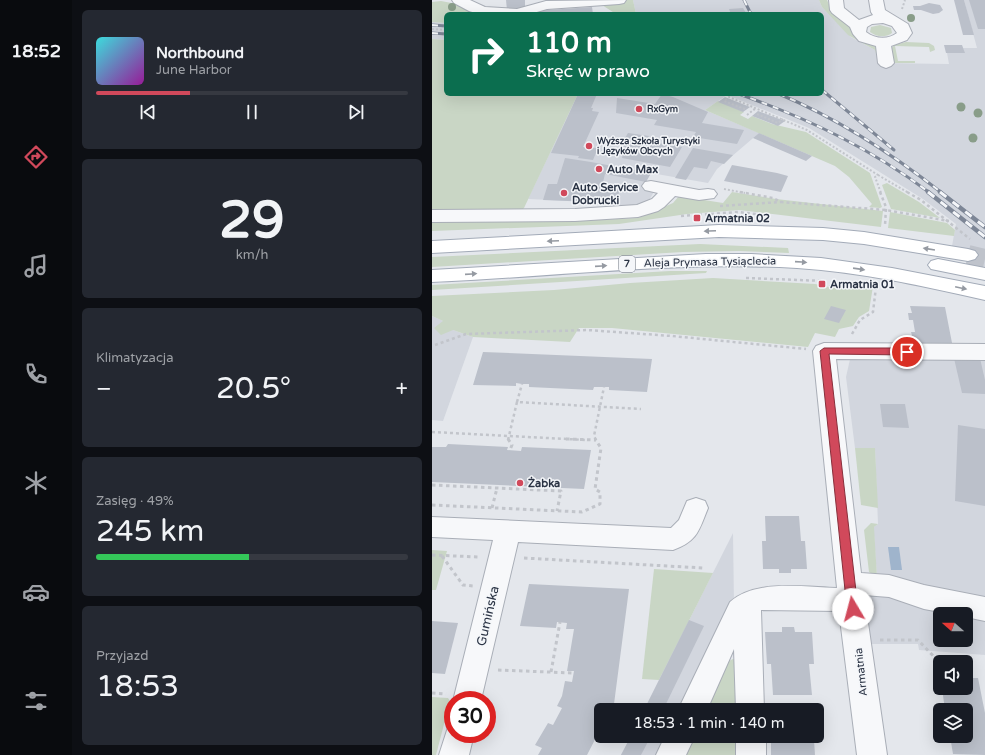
<!DOCTYPE html>
<html lang="pl">
<head>
<meta charset="utf-8">
<style>
  body { margin:0; font-family:"Varela Round",sans-serif; background:#242831; color:#f1f3f6; height:100vh; display:flex; flex-direction:column; font-size:15px; white-space:nowrap }
  * { box-sizing:border-box; margin:0 }
  p { font-size:13px; color:#9ea1a6 }
  .icon { flex:none; width:22px; height:22px; fill:none; stroke:currentColor; stroke-width:2; stroke-linecap:round; stroke-linejoin:round }
  .map { position:relative; flex:1; overflow:hidden }
  .sheet { display:flex; flex-direction:column; gap:10px; padding:10px; background:#0d0f14; width:360px }
  .sheet>* { flex:none }
  .hud { position:absolute; left:12px; top:12px; width:380px; height:84px; border-radius:6px; box-shadow:0 4px 16px #0002; background:#0b6e4f; color:#fff; overflow:hidden }
  .needle { width:26px; rotate:291deg }
  .tools { position:absolute; left:501px; top:607px; display:grid; gap:8px }
  .tools a { display:grid; place-items:center; width:40px; height:40px; border-radius:6px; background:#171b24; box-shadow:0 4px 16px #0002; font-size:20px }
  .speed { position:absolute; left:12px; top:691px; display:flex; gap:8px; font-size:20px; font-weight:700; text-align:center }
  .speed>* { display:grid; place-content:center; width:52px; height:52px; border-radius:50%; background:#171b24; box-shadow:0 4px 16px #0002; line-height:1 }
  .speed .limit { border:6px solid #d22; background:#fff; color:#111 }
  .pin { position:absolute; display:grid; place-items:center; width:34px; height:34px; color:#fff; margin:-17px; border:2px solid #fff; border-radius:50%; box-shadow:0 1px 4px #0007 }
  .me { position:absolute; width:44px; margin:-22px; rotate:352deg; stroke-linejoin:round; filter:drop-shadow(0 0 3px #0008) }
  .turn { display:flex; align-items:center; gap:14px; height:84px; padding:0 16px; font-size:18px }
  .turn .icon { width:52px; height:52px; stroke-width:2.5 }
  .turn b { display:block; font-size:28px; line-height:34px }
  .big { font-size:30px; font-weight:600; line-height:1.1 }
  .sheet .card { flex:1; display:flex; flex-direction:column; justify-content:center; gap:6px; min-width:0; padding:0 14px; border-radius:6px; background:#242831 }
  .sheet .dial { align-items:center; gap:0 }
  .dial b { font-size:52px; line-height:1 }
  .song { display:flex; align-items:center; gap:12px }
  .cover { width:48px; height:48px; border-radius:6px; background:linear-gradient(135deg,hsl(180 70% 55%),hsl(300 70% 35%)) }
  .played { height:4px; border-radius:2px; background:linear-gradient(90deg,#d1495b 30%,#363941 30%) }
  .keys { display:flex; justify-content:space-around; direction:ltr }
  .heat { display:flex; justify-content:space-between; align-items:center; font-size:22px; direction:ltr }
  .charge { height:6px; border-radius:3px; background:linear-gradient(90deg,#34c759 49%,#363941 0) }
  .trip { position:absolute; left:162px; top:703px; width:230px; height:40px; border-radius:6px; background:#171b24; box-shadow:0 4px 16px #0002; font-weight:600; line-height:40px; text-align:center }
  main { display:flex; flex:1; min-height:0 }
  .dock { display:flex; flex-direction:column; width:72px; justify-content:space-around; align-items:center; background:#090b0e; color:#9ea1a6 }
  .dock .icon { width:28px; height:28px }
  .dock .on { color:#d1495b }
  .dock b { font-size:18px; color:#f1f3f6 }
  .map>svg:first-child { display:block }
  .built { fill:#d2d6de; fill-rule:evenodd }
  .green { fill:#c9d6c5 }
  .water { fill:#9fb4cc }
  .building { fill:#bbc0ca }
  .lines { fill:none; stroke-linecap:round; stroke-linejoin:round }
  .major-tunnel { stroke:#bfc3cb; stroke-width:20; stroke-dasharray:20 10; stroke-linecap:butt }
  .minor-casing { stroke:#a9aeb7; stroke-width:2 }
  .major-casing { stroke:#a3abb8; stroke-width:2 }
  .path-far2 { stroke:#c2c5cb; stroke-width:2; stroke-dasharray:2 2; stroke-linecap:butt }
  .path-far1 { stroke:#c2c5cb; stroke-width:2.5; stroke-dasharray:3 3; stroke-linecap:butt }
  .path { stroke:#c2c5cb; stroke-width:3; stroke-dasharray:3.5 3.5; stroke-linecap:butt }
  .minor { fill:#f7f8fa; fill-rule:evenodd }
  .major { fill:#fff; fill-rule:evenodd }
  .rail-far1-casing { stroke:#7d8696; stroke-width:3 }
  .rail-casing { stroke:#7d8696; stroke-width:4.5 }
  .rail-far1 { stroke:#f4f6f9; stroke-width:2; stroke-dasharray:6; stroke-linecap:butt }
  .rail { stroke:#f4f6f9; stroke-width:3; stroke-dasharray:8; stroke-linecap:butt }
  .tree { fill:#899d89 }
  .oneway { fill:#959aa2 }
  .route { fill:#d1495b; stroke:#882f3b }
  .poi-dot { fill:#d1495b; stroke:#f4f6f9; stroke-width:1.5 }
  .labels { text-anchor:middle; dominant-baseline:central; stroke-width:3; stroke-linejoin:round; paint-order:stroke }
  .far-poi-label { font-size:9px; font-weight:bold; fill:#2b3445; stroke:#f4f6f9; text-anchor:start }
  .shield { fill:#f4f6f9; stroke:#676e7b; stroke-width:1 }
  .shield-label { font-size:10px; font-weight:bold; fill:#2b3445 }
  .poi-label { font-size:11px; font-weight:bold; fill:#2b3445; stroke:#f4f6f9; text-anchor:start }
  .street-label { font-size:11px; fill:#2b3445; stroke:#f4f6f9 }
  .near-street-label { font-size:13px; fill:#2b3445; stroke:#f4f6f9 }
</style>
</head>
<body>
<main>
<nav class="dock">
<b>18:52</b>
<svg class="icon on" aria-label="directions" viewBox="0 0 24 24"><path d="M12 3l9 9-9 9-9-9zM9 14v-3h6M13 9l2 2-2 2"/></svg>
<svg class="icon" aria-label="music" viewBox="0 0 24 24"><path d="M9 18V5l10-2v13"/><circle cx="6" cy="18" r="3"/><circle cx="16" cy="16" r="3"/></svg>
<svg class="icon" aria-label="phone" viewBox="0 0 24 24"><path d="M5 4h4l2 5-3 2q2 4 5 5l2-3 5 2v4C11 20 4 13 5 4z"/></svg>
<svg class="icon" aria-label="climate" viewBox="0 0 24 24"><path d="M12 3v18M4 7l16 10M4 17L20 7"/></svg>
<svg class="icon" aria-label="car" viewBox="0 0 24 24"><path d="M5 17H2v-5l4-1 3-4h7l3 4 3 1v5h-3M9 17h6M6 11h13"/><circle cx="7" cy="17" r="2"/><circle cx="17" cy="17" r="2"/></svg>
<svg class="icon" aria-label="filters" viewBox="0 0 24 24"><path d="M4 7h16M4 17h16"/><circle cx="9" cy="7" r="2"/><circle cx="15" cy="17" r="2"/></svg>
</nav>
<section class="sheet">
<div class="card">
<div class="song"><i class="cover"></i><div><b>Northbound</b><p>June Harbor</p></div></div>
<div class="played"></div>
<div class="keys"><svg class="icon" aria-label="previous" viewBox="0 0 24 24"><path d="M18 5L8 12l10 7zM5 5v14"/></svg><svg class="icon" aria-label="pause" viewBox="0 0 24 24"><path d="M8 5v14M16 5v14"/></svg><svg class="icon" aria-label="next" viewBox="0 0 24 24"><path d="M6 5l10 7-10 7zM19 5v14"/></svg></div>
</div>
<div class="card dial"><b>29</b><p>km/h</p></div>
<div class="card"><p>Klimatyzacja</p>
<div class="heat"><a>−</a><b class="big">20.5°</b><a>+</a></div>
</div>
<div class="card"><p>Zasięg · 49%</p><b class="big">245 km</b><div class="charge"></div></div>
<div class="card"><p>Przyjazd</p><b class="big">18:53</b></div>
</section>
<div class="map">
<svg width="553" height="755" viewBox="0 0 553 755">
  <rect width="100%" height="100%" fill="#e4e7ec"/>
  <!-- built -->
  <g class="built">
    <path d="M201,0H387L390,7L419,37L443,50L448,63L517,64L515,53H532L531,48H545L532,0H553V268L534,264L537,249L520,246L524,224L491,199L377,128L295,95L273,110L327,133L285,169L276,183L219,173L210,188L223,190L216,202L210,205L185,210V203L96,199L146,94H390V14H204Z"/>
    <path d="M0,22L14,23V40L0,39Z"/>
    <path d="M0,316L11,321L21,330L41,337L11,421L0,420Z"/>
    <path d="M421,346L553,348V655L487,650L486,644H439L433,579L445,577L442,535V527L446,524L443,449L423,448L414,377ZM508,614H534V640H508Z"/>
    <path d="M301,533L302,605L252,710H212Z"/>
    <path d="M199,736H240L231,755H189Z"/>
  </g>
  <!-- green -->
  <g class="green">
    <path d="M189,0H201L204,14H184L170,5L190,2Z"/>
    <path d="M387,0H395L398,7L417,24L421,34L446,48L458,49L463,45L474,42L497,43L502,46L503,50L498,52L497,47L463,46L466,61H483V63H447L443,50L416,35L390,7Z"/>
    <path d="M9,1L25,4L52,14H14V23L0,22V2Z"/>
    <path d="M448,25L459,28L460,33C453,38 445,37 438,32L439,27Z"/>
    <path d="M0,39L14,40V94H146L92,208L88,212H0Z"/>
    <path d="M286,101L312,112L308,115L316,119L320,116L340,124L374,132L438,173L450,207L448,208L437,207L440,204L417,177L403,166L273,110Z"/>
    <path d="M455,183L487,202L508,218L459,209L450,185Z"/>
    <path d="M300,192L344,199L451,211L449,227L307,210L255,214L187,224L0,231V222L143,221L206,218L241,203L247,196L291,203Z"/>
    <path d="M458,212L515,223L523,230L522,236L456,228Z"/>
    <path d="M268,244L356,248L357,253L307,251L251,252L0,267V257Z"/>
    <path d="M238,271H275L274,273L0,290V285Z"/>
    <path d="M281,278L383,284L397,287V285L441,286L437,311L427,317L421,326L407,329L403,337L383,333L376,347L180,328H147L138,342L41,337L21,330L9,335L2,328L11,321L0,316V296L122,290L198,283Z"/>
    <path d="M423,448H443L446,508L429,505Z"/>
    <path d="M439,523L446,524L442,527L445,577L437,572L432,530Z"/>
    <path d="M0,550L15,551L4,590H0Z"/>
    <path d="M222,569L281,573L227,680L210,679Z"/>
    <path d="M301,659L310,663L311,710H268L295,662Z"/>
    <path d="M0,697L16,698L18,701L4,755H0Z"/>
    <path d="M256,736H312V755H247Z"/>
  </g>
  <!-- water -->
  <path class="water" d="M456,547H467L470,570H459Z"/>
  <!-- building -->
  <g class="building">
    <path d="M74,0H93V8L75,10Z"/>
    <path d="M522,0H532L542,35H531Z"/>
    <path d="M537,0H553V29H546Z"/>
    <path d="M497,3L508,5L511,10L507,13L501,14L489,10H482L481,6H488Z"/>
    <path d="M160,7L161,14H102L101,11Z"/>
    <path d="M311,8L314,13L299,14L297,9Z"/>
    <path d="M512,45H530L533,53H514Z"/>
    <path d="M146,94H165L159,108H161L160,111L167,112L151,147L166,148L161,160L146,158L147,156L119,153Z"/>
    <path d="M230,94L241,97L276,112L270,123L312,130L305,144L261,137L264,132L222,125L225,120L184,113L185,98L223,104Z"/>
    <path d="M293,97L318,107L311,112L286,102Z"/>
    <path d="M326,111L353,121L346,126L320,116Z"/>
    <path d="M196,133L217,136L214,141L250,147L238,167L190,158L193,138Z"/>
    <path d="M327,133L380,156L374,161L321,138Z"/>
    <path d="M261,148L301,155L292,164L279,161L275,169L262,167L254,180L243,178Z"/>
    <path d="M133,158L159,162L219,173L214,182L173,174L170,186H188L185,203L111,200L116,184H125Z"/>
    <path d="M300,165L345,173L356,176L349,192L292,181Z"/>
    <path d="M399,306L414,310L407,323L392,319Z"/>
    <path d="M478,306L513,307L521,348L485,347L484,339H481L479,332H483L481,320H477L476,313H480Z"/>
    <path d="M51,352L220,359L215,392L177,390V387H162L161,390L97,387V384H90L84,383V386L41,385Z"/>
    <path d="M521,354H547L553,380V394L530,393Z"/>
    <path d="M448,404H473L477,428L451,427Z"/>
    <path d="M526,425L553,429V506L523,501Z"/>
    <path d="M16,444L76,447L75,450L89,451L90,447L159,450L152,489L0,482V447H14Z"/>
    <path d="M333,516H367L369,541H373L375,569H359V573H347V569H331L330,541H334Z"/>
    <path d="M97,584L197,589L182,704L179,710H169V728L155,755H106L110,748L103,745L116,723L121,725L130,708L125,706L130,696L133,681L140,682L142,671H135L142,629H134L135,623L125,622L124,628L88,626Z"/>
    <path d="M257,620L272,626L231,710H212Z"/>
    <path d="M0,621L26,623L13,674L0,673Z"/>
    <path d="M350,627H362L363,632H380L382,664H377L380,695H341L339,664H335L333,632H350Z"/>
    <path d="M534,678H546L553,713V755L521,754L518,736H534V710H513L510,688H534Z"/>
    <path d="M199,736H219L209,755H189Z"/>
    <path d="M356,736H364V741L382,740L383,755H339V740H356Z"/>
  </g>
  <g class="lines">
    <!-- major-tunnel -->
    <path class="major-tunnel" d="M536,255L553,259"/>
    <!-- minor casing -->
    <g class="minor-casing">
      <g id="minor">
        <path d="M20,0H38L53,7L85,9L114,1L194,0L192,3L187,4L115,9L98,14H47L37,11L22,3Z"/>
        <path d="M397,0H411L412,8L427,20L441,15L439,12L437,0H451L453,10L476,24L480,33L475,40L459,46L462,63L459,66L454,68L449,66L446,63L444,46L427,41L421,34L418,27L400,13L398,10ZM451,23L460,26L465,33C456,40 443,39 434,32L435,27L440,24Z"/>
        <path d="M219,181L267,190L276,189L282,190L285,194L282,198L267,200L243,196L232,207L226,211L206,217L143,221L0,222V210L143,209L205,205L220,199L226,193L213,190L210,186L213,182Z"/>
        <path d="M392,343L553,344V360L404,359L429,573L457,575L492,585L553,597V621L534,617V614H519L492,609L457,597L432,595L455,755H425L407,611L329,610L332,710H304L302,649L275,710H246L298,602C324,579 371,587 405,588L381,351L384,346Z"/>
        <path d="M264,498L273,501L276,508C267,530 266,541 241,550L86,542L49,700L21,701L61,540L0,537V517L239,528L247,520L255,501Z"/>
        <path d="M21,722V734H42L37,755H7L17,724Z"/>
        <path d="M233,736H263L254,755H224Z"/>
        <rect x="304" y="736" width="30" height="19"/>
      </g>
    </g>
    <!-- major casing -->
    <g class="major-casing">
      <g id="major">
        <path d="M287,225L391,228L432,232L536,249L543,251L546,255L543,259L536,261L432,244L391,240L287,237L0,253V241Z"/>
        <path d="M274,254H319L389,258L460,268L553,286V300C491,286 429,272 365,268C244,261 121,277 0,282V270Z"/>
        <path d="M506,259L553,268V280L499,269L496,265L499,261Z"/>
      </g>
    </g>
    <!-- path-far2 -->
    <g class="path-far2">
      <path d="M470,9L473,0"/>
      <path d="M0,29L14,30"/>
      <path d="M313,109L292,101L297,97L375,130L446,175L443,177L449,193"/>
      <path d="M325,114L346,123L351,119"/>
      <path d="M315,115L324,108"/>
      <path d="M446,175L477,193"/>
      <path d="M292,189L313,193"/>
    </g>
    <!-- path-far1 -->
    <g class="path-far1">
      <path d="M308,192L341,198L349,202L454,210L517,221"/>
      <path d="M448,192L454,207L453,226"/>
      <path d="M475,192L489,200L538,239"/>
      <path d="M288,206L349,202"/>
      <path d="M249,216L306,212L332,215"/>
      <path d="M314,278L393,281"/>
      <path d="M420,334L428,320L441,312L444,287"/>
      <path d="M3,345L34,334L155,330L240,336L374,349"/>
      <path d="M85,402L90,384"/>
      <path d="M0,432L154,440"/>
      <path d="M76,440L85,402L209,409"/>
      <path d="M164,440L162,436L172,387"/>
    </g>
    <!-- path -->
    <g class="path">
      <path d="M76,439L80,445L78,450"/>
      <path d="M134,439L164,440"/>
      <path d="M0,485L129,491L125,511"/>
      <path d="M0,505L150,512L168,504V492L163,489L169,448L163,439"/>
      <path d="M60,508L65,488"/>
      <path d="M0,555L47,557"/>
      <path d="M10,556L31,585L41,586"/>
      <path d="M92,558L271,568"/>
      <path d="M448,640H486L508,663"/>
      <path d="M66,670L141,673"/>
      <path d="M119,672L128,622"/>
      <path d="M0,693L14,694"/>
    </g>
    <!-- minor -->
    <use href="#minor" class="minor"/>
    <!-- major -->
    <use href="#major" class="major"/>
    <!-- rail-far1 casing -->
    <g class="rail-far1-casing">
      <g id="rail-far1">
        <path d="M312,0L319,14"/>
        <path d="M0,25L14,26"/>
        <path d="M0,33L14,34"/>
        <path d="M390,90L462,150"/>
        <path d="M307,94C377,119 438,148 498,193"/>
        <path d="M347,94C407,119 459,153 510,193"/>
      </g>
    </g>
    <!-- rail casing -->
    <g class="rail-casing">
      <g id="rail">
        <path d="M496,192L553,237"/>
        <path d="M508,192L553,227"/>
      </g>
    </g>
    <!-- rail-far1 -->
    <use href="#rail-far1" class="rail-far1"/>
    <!-- rail -->
    <use href="#rail" class="rail"/>
  </g>
  <!-- trees -->
  <g class="tree">
    <circle cx="20" cy="7" r="4"/>
    <circle cx="479" cy="18" r="4"/>
    <circle cx="529" cy="107" r="4.5"/>
    <circle cx="546" cy="113" r="4.5"/>
    <circle cx="541" cy="138" r="4.5"/>
  </g>
  <!-- one-way arrows -->
  <defs><path id="oneway-solid" d="M-6-.8H1V-3.2L6.5 0L1 3.2V.8H-6Z"/></defs>
  <g class="oneway">
    <use href="#oneway-solid" transform="translate(278 231) rotate(178)"/>
    <use href="#oneway-solid" transform="translate(121 241) rotate(177)"/>
    <use href="#oneway-solid" transform="translate(497 249) rotate(-171)"/>
    <use href="#oneway-solid" transform="translate(369 262) rotate(4)"/>
    <use href="#oneway-solid" transform="translate(169 266) rotate(-4)"/>
    <use href="#oneway-solid" transform="translate(427 269) rotate(8)"/>
    <use href="#oneway-solid" transform="translate(39 274) rotate(-4)"/>
    <use href="#oneway-solid" transform="translate(529 288) rotate(12)"/>
  </g>
  <!-- route -->
  <path class="route" d="M392,348H475L480,352L475,355L397,354L426,609L425,612L421,614L417,612L415,609L388,351Z"/>
  <!-- markers -->
  <g class="poi-dot">
    <circle cx="207" cy="109" r="4"/>
    <circle cx="157" cy="146" r="4"/>
    <circle cx="167" cy="169" r="4"/>
    <circle cx="132" cy="193" r="4"/>
    <rect x="261" y="214" width="8" height="8" rx="2"/>
    <rect x="386" y="280" width="8" height="8" rx="2"/>
    <circle cx="88" cy="483" r="4"/>
  </g>
  <g class="labels">
    <!-- far-poi labels -->
    <g class="far-poi-label">
      <text x="215" y="109">RxGym</text>
      <text x="165" y="141">Wyższa Szkoła Turystyki<tspan x="165" dy="10">i Języków Obcych</tspan></text>
    </g>
    <!-- shield labels -->
    <rect class="shield" x="187" y="256" width="16" height="16" rx="3"/>
    <g class="shield-label">
      <text x="195" y="264">7</text>
    </g>
    <!-- poi labels -->
    <g class="poi-label">
      <text x="175" y="169">Auto Max</text>
      <text x="140" y="187">Auto Service<tspan x="140" dy="13">Dobrucki</tspan></text>
      <text x="273" y="218">Armatnia 02</text>
      <text x="398" y="284">Armatnia 01</text>
      <text x="96" y="483">Żabka</text>
    </g>
    <!-- street labels -->
    <g class="street-label">
      <text transform="translate(278 262) rotate(-1)">Aleja Prymasa Tysiąclecia</text>
      <text transform="translate(429 672) rotate(-96)">Armatnia</text>
    </g>
    <!-- near-street labels -->
    <g class="near-street-label">
      <text transform="translate(56 616) rotate(-77)">Gumińska</text>
    </g>
  </g>
</svg>
<div class="tools">
<a><svg class="needle" viewBox="-14 -14 28 28"><path d="M0-13l5 13h-10z" fill="#e53935"/><path d="M0 13l5-13h-10z" fill="#9ea1a6"/></svg></a>
<a><svg class="icon" aria-label="sound" viewBox="0 0 24 24"><path d="M4 9h4l5-4v14l-5-4H4zM17 9q2 3 0 6"/></svg></a>
<a><svg class="icon" aria-label="layers" viewBox="0 0 24 24"><path d="M12 4l9 5-9 5-9-5zM3 14l9 5 9-5"/></svg></a>
</div>
<div class="speed"><div class="limit">30</div></div>
<div class="pin" style="left:475px;top:352px;background:#d93025"><svg class="icon" aria-label="arrive" viewBox="0 0 24 24"><path d="M6 21V4h12l-3 4 3 4H6"/></svg></div>
<svg class="me" style="left:421px;top:609px" viewBox="-20 -20 40 40"><circle r="19" fill="#fff"/><path d="M0-13L10 11 0 6-10 11z" fill="#d1495b"/></svg>
<div class="trip">18:53 · 1 min · 140 m</div>
<div class="hud">
<div class="turn"><svg class="icon" aria-label="right" viewBox="0 0 24 24"><path d="M7 20v-9h11M14 6l5 5-5 5"/></svg><div><b>110 m</b>Skręć w prawo</div></div>
</div>
</div>
</main>
</body>
</html>
